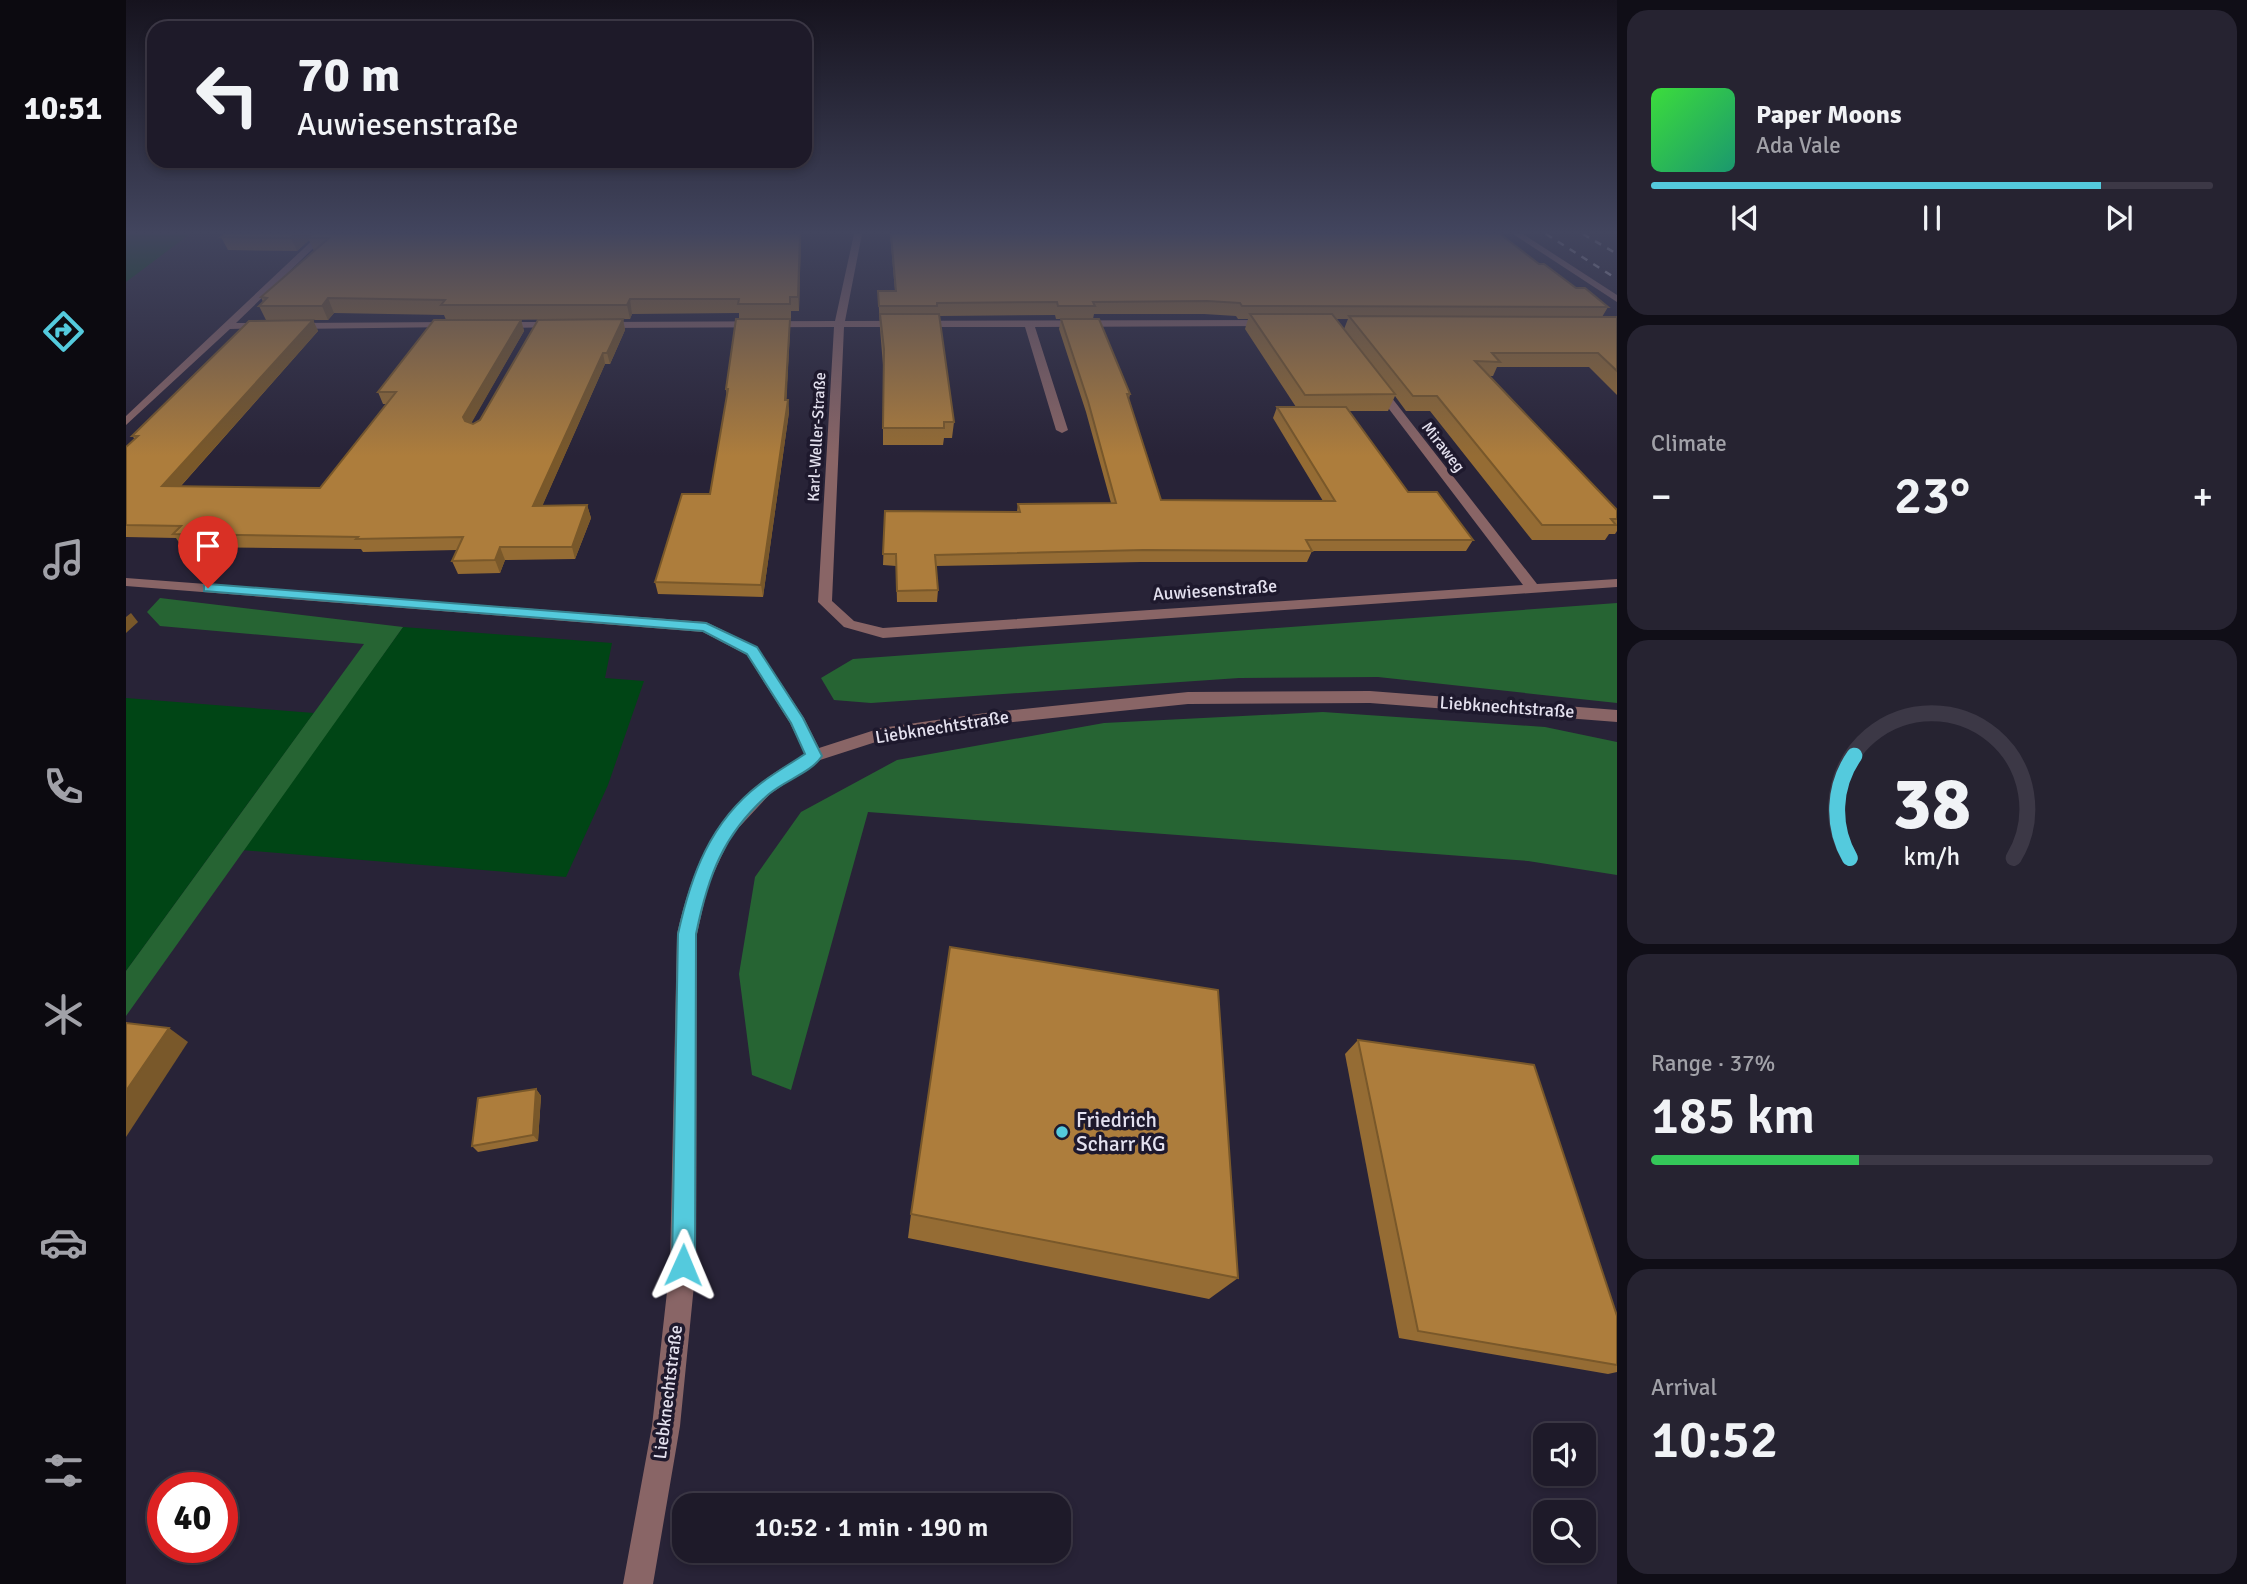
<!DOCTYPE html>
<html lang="en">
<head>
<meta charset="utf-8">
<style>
  body { margin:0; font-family:Signika,sans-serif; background:#262331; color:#f1f3f6; height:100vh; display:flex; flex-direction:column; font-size:26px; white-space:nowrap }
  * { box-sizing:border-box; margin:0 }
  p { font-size:23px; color:#a1a1a8 }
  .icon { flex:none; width:38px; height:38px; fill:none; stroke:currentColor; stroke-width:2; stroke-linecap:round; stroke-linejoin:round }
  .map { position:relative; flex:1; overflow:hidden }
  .sheet { display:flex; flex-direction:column; gap:10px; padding:10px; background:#100e17; width:630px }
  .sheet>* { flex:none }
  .top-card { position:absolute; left:21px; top:21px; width:665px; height:147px; border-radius:21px; box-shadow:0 4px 10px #0003,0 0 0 2px #3c3846; background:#1e1a29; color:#f1f3f6; overflow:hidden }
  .fabs { position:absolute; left:1407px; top:1423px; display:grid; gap:14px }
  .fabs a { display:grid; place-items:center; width:63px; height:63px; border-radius:14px; background:#1e1a29; box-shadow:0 4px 10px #0003,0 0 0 2px #3c3846; font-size:35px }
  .speed { position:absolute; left:21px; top:1472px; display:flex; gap:14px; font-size:35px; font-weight:700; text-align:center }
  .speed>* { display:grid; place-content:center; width:91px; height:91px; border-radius:50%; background:#1e1a29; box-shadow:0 4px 10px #0003,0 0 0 2px #3c3846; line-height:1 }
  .speed .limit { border:10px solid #d22; background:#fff; color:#111 }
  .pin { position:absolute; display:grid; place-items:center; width:60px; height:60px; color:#fff; margin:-72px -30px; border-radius:50% 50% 50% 0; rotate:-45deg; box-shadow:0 0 7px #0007 }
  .pin .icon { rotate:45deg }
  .me { position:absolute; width:77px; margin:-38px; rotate:1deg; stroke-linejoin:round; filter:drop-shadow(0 0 5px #0008) }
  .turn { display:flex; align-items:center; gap:24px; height:147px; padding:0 35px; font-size:32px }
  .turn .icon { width:91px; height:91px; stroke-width:2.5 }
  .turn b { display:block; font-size:49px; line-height:60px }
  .big { font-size:52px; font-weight:600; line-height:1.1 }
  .sheet .tile { flex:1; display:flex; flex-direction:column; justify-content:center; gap:10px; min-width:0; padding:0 24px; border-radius:21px; background:#262331 }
  .sheet .dial { align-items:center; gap:0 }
  .dial svg { height:182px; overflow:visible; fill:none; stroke:#3c3846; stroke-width:7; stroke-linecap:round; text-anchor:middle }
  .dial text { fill:#f1f3f6; stroke:none }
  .song { display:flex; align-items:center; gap:21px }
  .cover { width:84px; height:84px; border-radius:10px; background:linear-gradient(135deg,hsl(120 70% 55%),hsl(160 70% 35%)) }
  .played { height:7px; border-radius:4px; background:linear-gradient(90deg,#54cadd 80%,#3c3846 80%) }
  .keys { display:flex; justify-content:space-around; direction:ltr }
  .heat { display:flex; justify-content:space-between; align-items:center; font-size:38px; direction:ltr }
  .charge { height:10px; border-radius:5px; background:linear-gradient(90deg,#34c759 37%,#3c3846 0) }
  .trip { position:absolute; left:546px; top:1493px; width:399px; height:70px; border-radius:21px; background:#1e1a29; box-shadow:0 4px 10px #0003,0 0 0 2px #3c3846; font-weight:600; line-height:70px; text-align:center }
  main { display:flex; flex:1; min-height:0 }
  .menu { display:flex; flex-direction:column; width:126px; justify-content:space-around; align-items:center; background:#0c0a10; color:#a1a1a8 }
  .menu .icon { width:49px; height:49px }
  .menu .current { color:#54cadd }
  .menu b { font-size:32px; color:#f1f3f6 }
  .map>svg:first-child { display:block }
  .green { fill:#004515 }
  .forest { fill:#266433 }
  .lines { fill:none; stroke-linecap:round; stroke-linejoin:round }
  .minor { fill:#896566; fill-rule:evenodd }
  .rail { stroke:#c9c5d4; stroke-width:2.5; stroke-dasharray:7 7; stroke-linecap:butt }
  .wall { fill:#956c34; fill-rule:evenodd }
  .shaded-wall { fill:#79582a }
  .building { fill:#ad7d3c; stroke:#79582a; stroke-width:2 }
  .route { fill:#54cadd; stroke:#378390; stroke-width:2 }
  .poi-dot { fill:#54cadd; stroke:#1e192d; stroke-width:2.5 }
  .labels { text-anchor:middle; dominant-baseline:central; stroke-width:7; stroke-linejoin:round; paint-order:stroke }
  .far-street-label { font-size:16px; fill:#e4e1ef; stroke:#1e192d }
  .street-label { font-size:18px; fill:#e4e1ef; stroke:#1e192d }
  .near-poi-label { font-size:21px; fill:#e4e1ef; stroke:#1e192d; text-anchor:start }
</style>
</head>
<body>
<main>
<nav class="menu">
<b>10:51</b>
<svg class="icon current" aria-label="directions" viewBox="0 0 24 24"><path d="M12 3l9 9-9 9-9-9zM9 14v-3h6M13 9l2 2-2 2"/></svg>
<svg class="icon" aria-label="music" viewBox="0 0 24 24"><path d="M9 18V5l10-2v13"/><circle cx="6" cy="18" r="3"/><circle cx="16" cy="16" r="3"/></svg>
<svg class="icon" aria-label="phone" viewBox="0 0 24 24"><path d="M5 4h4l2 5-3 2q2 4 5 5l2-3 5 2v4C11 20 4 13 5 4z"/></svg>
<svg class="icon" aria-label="climate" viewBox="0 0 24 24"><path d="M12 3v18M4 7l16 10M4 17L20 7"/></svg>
<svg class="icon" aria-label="car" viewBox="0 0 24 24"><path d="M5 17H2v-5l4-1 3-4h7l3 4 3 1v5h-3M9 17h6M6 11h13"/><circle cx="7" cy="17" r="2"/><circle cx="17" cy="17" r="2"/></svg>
<svg class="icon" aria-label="filters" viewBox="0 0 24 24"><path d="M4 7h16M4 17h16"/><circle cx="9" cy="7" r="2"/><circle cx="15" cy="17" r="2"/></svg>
</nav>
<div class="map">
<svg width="1491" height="1584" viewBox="0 0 1491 1584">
  <rect width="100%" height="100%" fill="#282337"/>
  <!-- green -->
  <g class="green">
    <path d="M0,234H64L0,282Z"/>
    <path d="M277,627L486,643L479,678L518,681L482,785L440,877L116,850Z"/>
    <path d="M0,698L188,713L0,971Z"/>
  </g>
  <!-- forest -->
  <g class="forest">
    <path d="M34,598L277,627L0,1016V971L238,644L34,626L21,612Z"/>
    <path d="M1491,603V703L1252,677L1113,678L745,703L708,700L695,678L727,659Z"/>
    <path d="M1197,712L1419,727L1491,742V875L1402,861L742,812L665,1090L626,1075L613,974L629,877L675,812L771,760L978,723Z"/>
  </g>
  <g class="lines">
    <!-- minor -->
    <g class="minor">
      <path d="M193,234H202L110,323H140L145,326L143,328L104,329L0,425V416Z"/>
      <path d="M728,234H736L719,321L1145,320L1150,323L1145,326L909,327L942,430L936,433L930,430L899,327H718L706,601L728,621L757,628L1397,585L1247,388L1246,386L1251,383L1255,384L1411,584L1491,579V587L757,638L718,627L692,602L708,327L476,328L471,325L476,322L709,321Z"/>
      <path d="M1387,234H1397L1491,295V302Z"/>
      <path d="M326,322L331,325L329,327L168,329L163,326L168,323Z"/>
      <path d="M431,322L436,325L434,327L375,328L370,325L375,322Z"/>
      <path d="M0,578L580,622L631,647L678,718L693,748L755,728L859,713L1062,692L1244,691L1491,710V722L1244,703L1062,704L859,725L756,740L694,760L644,794L605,836L582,885L571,934L570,1265L554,1426L527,1584H497L526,1426L544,1265L551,934C565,875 583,823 633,784C647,773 663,764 679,754L664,723L621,655L577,632L0,586Z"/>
    </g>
    <!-- rail -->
    <g class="rail">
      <path d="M1420,234L1491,279"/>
      <path d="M1457,234L1491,254"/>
    </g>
  </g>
  <!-- wall -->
  <g class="wall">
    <path d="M99,234H675L673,311H665V319H613V313L506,314L504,319L320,320L318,315L208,313L202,320H140L133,306L137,302L135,297L188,251L183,240L171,251L102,250L95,237Z"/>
    <path d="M764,234H1374L1413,264L1450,288L1482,307L1476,317H1491V395L1463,367H1371L1367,376H1363L1491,510V531L1489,534H1483L1479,540H1406L1304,411H1280L1269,396L1262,411H1223L1282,492L1347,540L1340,551H1186L1181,562H1015L810,566L812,590L811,602H771L770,566L757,565L759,511L891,512L892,504L985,503L960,412L933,329L935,319L1004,394L1003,399L1035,500L1197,501L1147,418L1151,407H1170L1119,329L1122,319H1112L1110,316L1078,314H968L967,319H930L929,315L813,316L828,422L826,438H818L817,445H757V365L754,329L752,291H769ZM1210,319H1222L1218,329Z"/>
    <path d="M497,319L499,330L484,364H479L416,506L461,505L465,518L449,559L379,560L374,573L332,574L326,561L331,550L237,552L235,549L56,547L50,538L0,537V447L9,439L6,436L187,320L192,331L55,486L194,488L261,404H257L252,392L395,320L398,331L345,423L347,424Z"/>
    <path d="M664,330L660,400H662L663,412L637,597L532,594L529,582L584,494L601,397L600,389Z"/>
    <path d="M1232,1040L1491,1316V1372L1482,1374L1273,1338L1219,1054Z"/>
    <path d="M410,1089L415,1096L412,1141L352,1152L346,1146Z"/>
    <path d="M785,1214L1112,1278L1083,1299L782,1238Z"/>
  </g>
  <!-- shaded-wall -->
  <g class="shaded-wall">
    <path d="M169,234H189L182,238L183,240L171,251L165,238Z"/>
    <path d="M674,234H675L673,311L672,297Z"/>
    <path d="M202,298L208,313L202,320L196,306Z"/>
    <path d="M504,299L506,314L504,319L501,305Z"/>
    <path d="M497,319L499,330L484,364L481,353Z"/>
    <path d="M664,319V330L660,412L659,400Z"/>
    <path d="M187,320L192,331L44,498L36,486Z"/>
    <path d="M395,320L398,331L342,429L337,417Z"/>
    <path d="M477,353L479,364L411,518L407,506Z"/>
    <path d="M662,400L663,412L637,597L635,585Z"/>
    <path d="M461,505L465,518L449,559L446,547Z"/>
    <path d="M374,547L379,560L374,573L369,560Z"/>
    <path d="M5,613L12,622L0,633V617Z"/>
    <path d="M43,1028L62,1042L0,1137V1091Z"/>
    <path d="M410,1089L415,1096L412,1141L407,1135Z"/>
  </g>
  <!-- building -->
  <g class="building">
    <path d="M99,234H169L165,238L95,237Z"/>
    <path d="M186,234H674L672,297H664V304H612L613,299H504L501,305H315L319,300L202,298L196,306H133L141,298L135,297L203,238H182Z"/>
    <path d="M765,234H1374L1413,264H1418L1450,288H1459L1482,307L1116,306L1114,303L1081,301L967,302L969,306H932L931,302L811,303V306H753L752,291H770Z"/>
    <path d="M754,314H813L828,422H818V428H757L758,349Z"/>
    <path d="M1124,314H1206L1269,394L1179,395Z"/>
    <path d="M1223,316L1491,317V371L1472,353H1366L1374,362L1349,361L1491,510V519H1485L1490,525H1416L1311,396H1287Z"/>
    <path d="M497,319L481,353H477L407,506L461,505L446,547H374L369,560L326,561L337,537L230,539L232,537L47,534L55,526L0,525V447L12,436H6L123,321L187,320L36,486L194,488L270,392H252L308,320H395L337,417L339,421L347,424L354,420L412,320Z"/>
    <path d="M610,319H664L659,400H662L635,585L529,582L556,494H584L602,389H600Z"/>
    <path d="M935,319H973L1004,394H1001L1035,500L1209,501L1151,407H1220L1282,492H1311L1347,540H1180L1186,551L1018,550L809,555L812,590L771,591L770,554H757L759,511L894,512L892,504L990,503L962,401Z"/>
    <path d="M824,947L1092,990L1112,1278L785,1214Z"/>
    <path d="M0,1023L43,1028L0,1091Z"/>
    <path d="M1232,1040L1408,1065L1491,1316V1365L1292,1331Z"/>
    <path d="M410,1089L407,1135L346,1146L352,1098Z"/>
  </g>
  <!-- sky -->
  <linearGradient id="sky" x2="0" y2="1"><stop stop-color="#16131e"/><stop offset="0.51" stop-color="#42455e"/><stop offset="1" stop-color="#42455e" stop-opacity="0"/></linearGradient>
  <rect width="1491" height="456" fill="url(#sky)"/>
  <!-- route -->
  <path class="route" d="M82,584L580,623L631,647L677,718L696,756C685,773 659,780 643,794C597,834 582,876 570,934L569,1265L565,1273L557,1276L549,1273L546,1265L552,934C565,875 584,822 634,784C648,773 664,764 679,754L665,723L621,654L577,631L78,591V585Z"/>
  <!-- markers -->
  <circle class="poi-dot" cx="936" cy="1132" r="7"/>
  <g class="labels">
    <!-- far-street labels -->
    <g class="far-street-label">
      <text transform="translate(691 437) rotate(-87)">Karl-Weller-Straße</text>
      <text transform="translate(1317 447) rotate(52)">Miraweg</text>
    </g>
    <!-- street labels -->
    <g class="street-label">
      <text transform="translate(1089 590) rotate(-4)">Auwiesenstraße</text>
      <text transform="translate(1381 707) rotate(4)">Liebknechtstraße</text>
      <text transform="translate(816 727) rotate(-9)">Liebknechtstraße</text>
      <text transform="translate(542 1392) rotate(-83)">Liebknechtstraße</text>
    </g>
    <!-- near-poi labels -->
    <g class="near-poi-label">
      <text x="950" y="1120">Friedrich<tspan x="950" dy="24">Scharr KG</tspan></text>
    </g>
  </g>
</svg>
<div class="fabs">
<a><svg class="icon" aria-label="sound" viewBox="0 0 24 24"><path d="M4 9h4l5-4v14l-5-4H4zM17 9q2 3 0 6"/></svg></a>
<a><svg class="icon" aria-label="search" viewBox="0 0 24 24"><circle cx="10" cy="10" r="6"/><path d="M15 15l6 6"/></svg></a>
</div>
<div class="speed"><div class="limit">40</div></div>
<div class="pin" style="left:82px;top:588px;background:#d93025"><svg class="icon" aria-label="arrive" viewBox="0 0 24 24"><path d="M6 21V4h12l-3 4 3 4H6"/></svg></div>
<svg class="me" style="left:557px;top:1265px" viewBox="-20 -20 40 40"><path d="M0-17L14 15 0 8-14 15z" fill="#54cadd" stroke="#fff" stroke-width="4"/></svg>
<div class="trip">10:52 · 1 min · 190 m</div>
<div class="top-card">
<div class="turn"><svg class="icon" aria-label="left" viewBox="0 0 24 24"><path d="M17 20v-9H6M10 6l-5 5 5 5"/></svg><div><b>70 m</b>Auwiesenstraße</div></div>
</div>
</div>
<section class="sheet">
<div class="tile">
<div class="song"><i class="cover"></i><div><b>Paper Moons</b><p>Ada Vale</p></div></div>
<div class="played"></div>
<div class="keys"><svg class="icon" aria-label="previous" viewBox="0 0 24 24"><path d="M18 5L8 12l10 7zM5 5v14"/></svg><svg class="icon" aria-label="pause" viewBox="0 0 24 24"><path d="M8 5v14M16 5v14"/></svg><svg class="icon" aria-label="next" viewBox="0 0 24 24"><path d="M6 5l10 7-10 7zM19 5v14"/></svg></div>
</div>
<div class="tile"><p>Climate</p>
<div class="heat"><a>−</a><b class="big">23°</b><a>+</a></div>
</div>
<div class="tile dial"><svg viewBox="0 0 100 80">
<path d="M14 69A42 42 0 1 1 86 69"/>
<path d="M14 69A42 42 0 0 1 16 24" stroke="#54cadd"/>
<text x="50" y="56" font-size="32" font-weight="700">38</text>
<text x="50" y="72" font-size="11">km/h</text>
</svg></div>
<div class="tile"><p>Range · 37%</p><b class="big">185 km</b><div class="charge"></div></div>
<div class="tile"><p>Arrival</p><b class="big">10:52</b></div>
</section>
</main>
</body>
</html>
